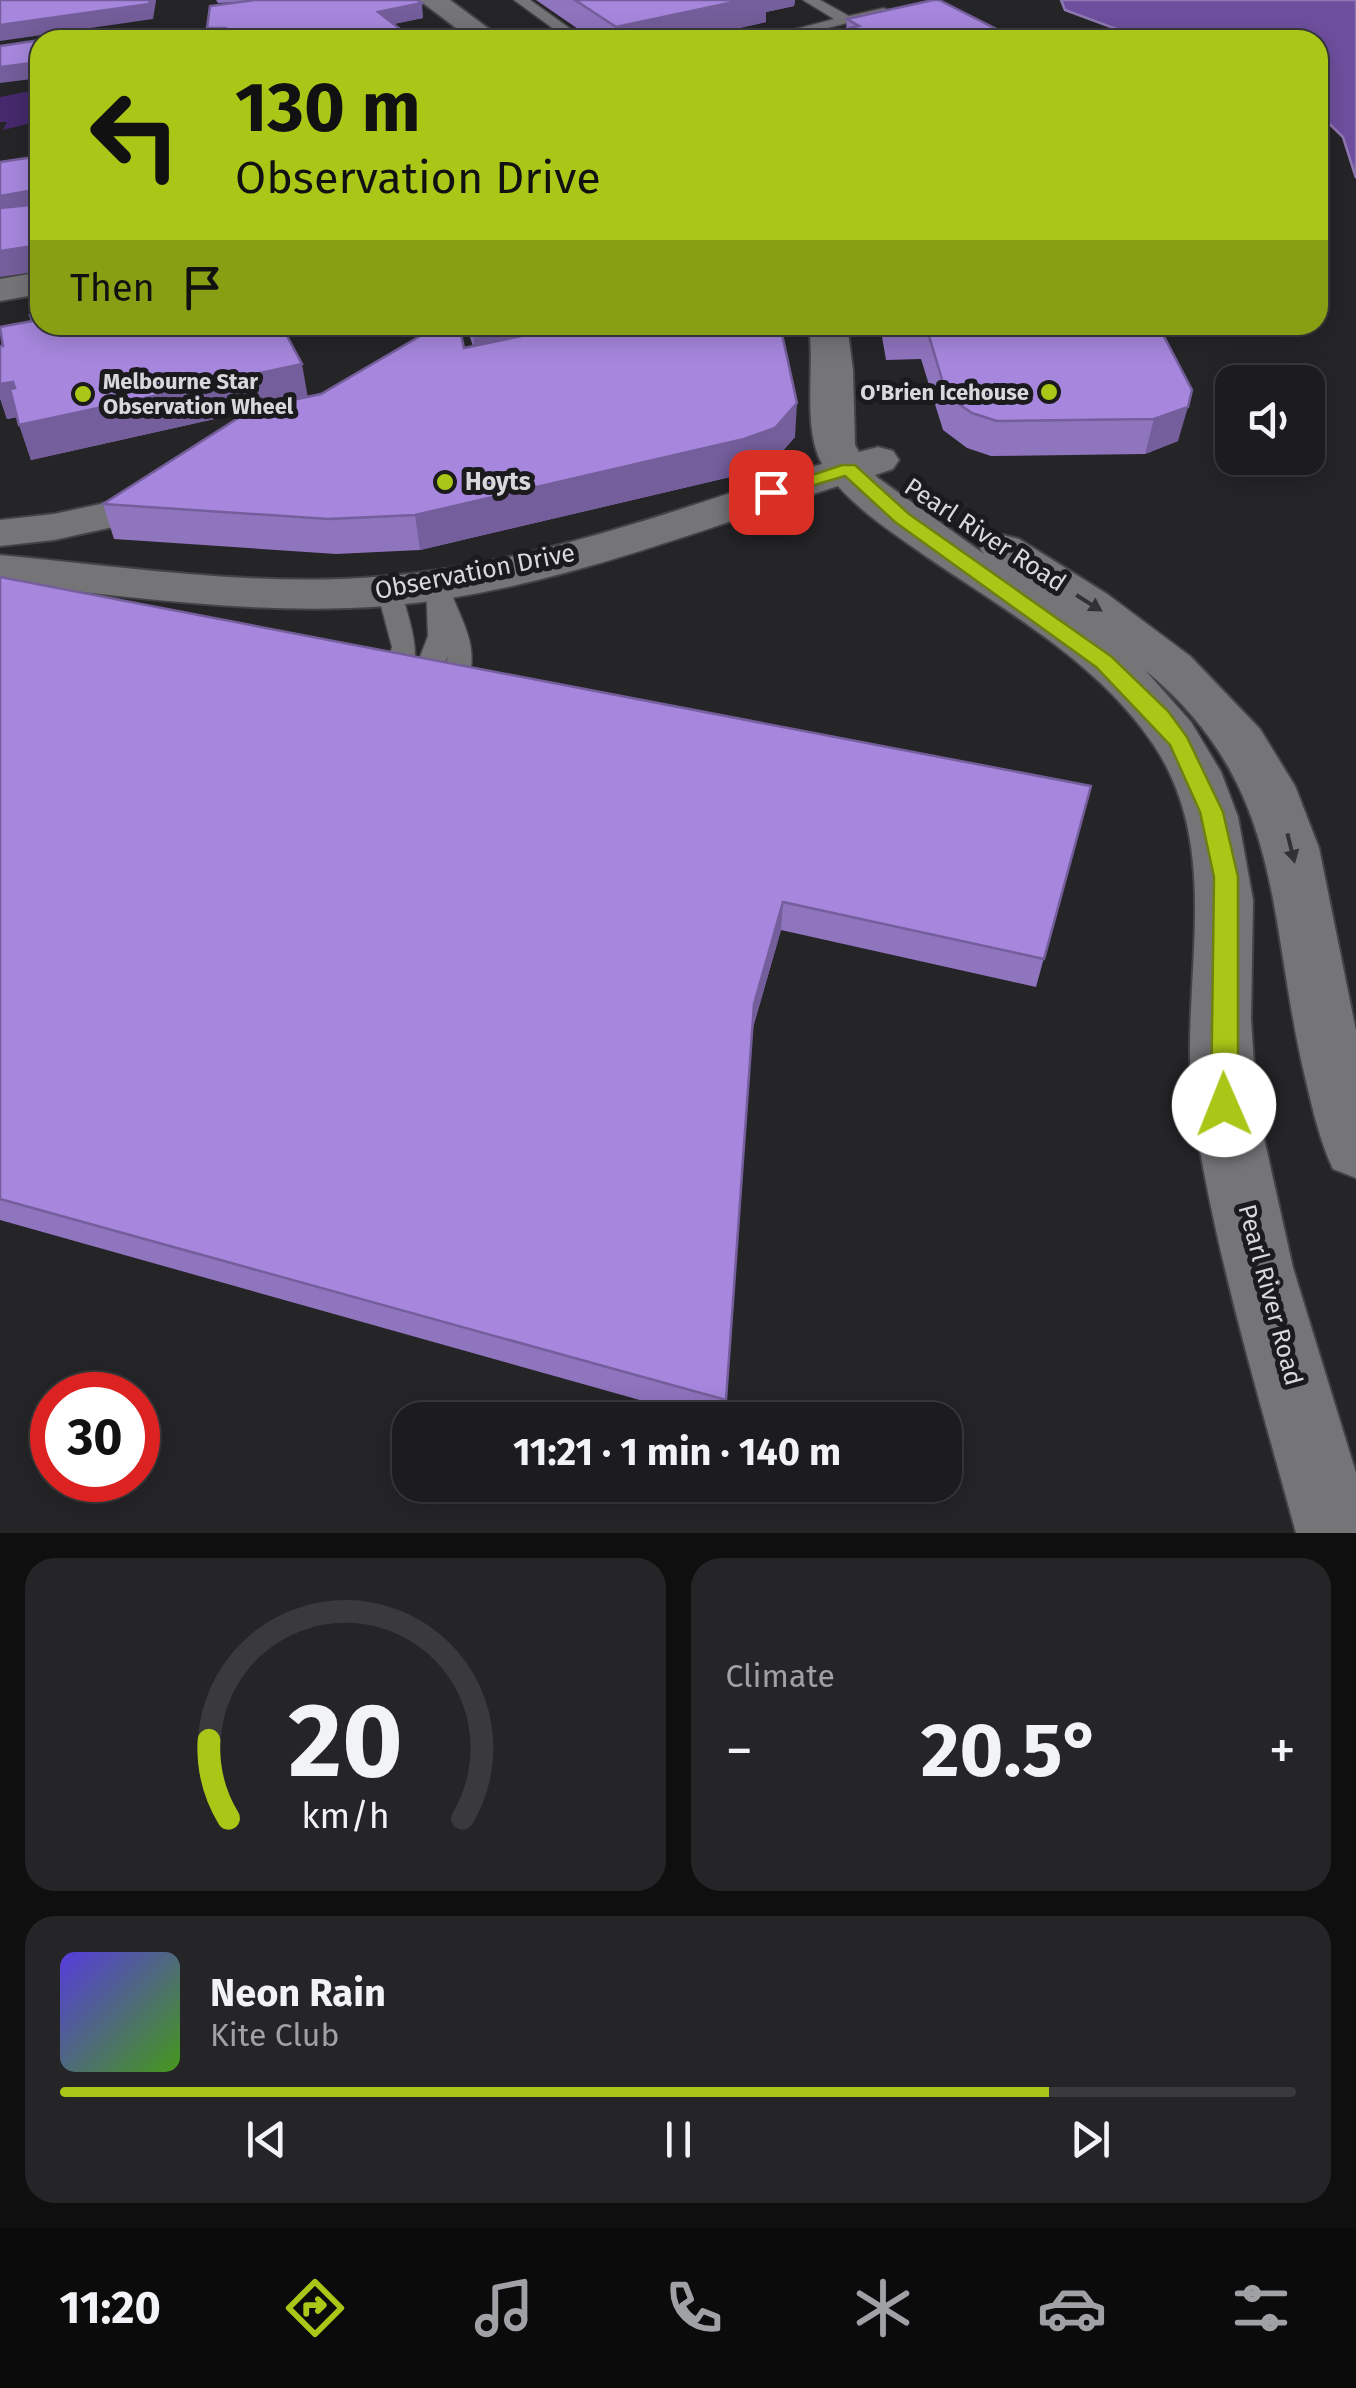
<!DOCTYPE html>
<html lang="en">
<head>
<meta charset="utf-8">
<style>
  body { margin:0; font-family:"Fira Sans",sans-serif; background:#252426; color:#f1f3f6; height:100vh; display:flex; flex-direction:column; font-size:38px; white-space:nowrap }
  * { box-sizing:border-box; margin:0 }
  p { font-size:32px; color:#a0a1a4 }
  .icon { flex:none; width:55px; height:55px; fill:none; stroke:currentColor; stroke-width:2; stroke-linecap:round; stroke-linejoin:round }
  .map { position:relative; height:1533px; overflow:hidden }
  .sheet { display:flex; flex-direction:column; gap:25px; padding:25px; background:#0f0f10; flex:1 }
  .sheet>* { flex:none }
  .guide { position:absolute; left:30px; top:30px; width:1298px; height:305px; border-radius:30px; box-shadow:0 5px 25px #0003,0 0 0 2px #3a393b; background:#aac718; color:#111; overflow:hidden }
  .tools { position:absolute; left:1215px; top:365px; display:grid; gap:20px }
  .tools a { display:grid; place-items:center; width:110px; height:110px; border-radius:20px; background:#1c1b1d; box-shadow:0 5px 25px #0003,0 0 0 2px #3a393b; font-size:50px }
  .speed { position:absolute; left:30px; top:1372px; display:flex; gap:20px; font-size:50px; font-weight:700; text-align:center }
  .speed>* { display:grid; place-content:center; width:130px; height:130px; border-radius:50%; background:#1c1b1d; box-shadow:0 5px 25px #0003,0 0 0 2px #3a393b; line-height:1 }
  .speed .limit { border:15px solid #d22; background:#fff; color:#111 }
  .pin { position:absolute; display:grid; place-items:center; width:85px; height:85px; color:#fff; margin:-42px; border-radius:20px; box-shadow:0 5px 15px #0006 }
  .me { position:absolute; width:110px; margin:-55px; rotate:359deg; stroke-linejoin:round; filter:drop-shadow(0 0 8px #0008) }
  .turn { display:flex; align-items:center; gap:35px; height:210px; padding:0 40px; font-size:45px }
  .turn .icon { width:130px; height:130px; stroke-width:2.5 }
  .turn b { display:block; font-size:70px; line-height:85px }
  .then { display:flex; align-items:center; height:95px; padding:0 40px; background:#0003; gap:20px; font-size:38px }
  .big { font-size:75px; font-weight:700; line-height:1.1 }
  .sheet .tile { flex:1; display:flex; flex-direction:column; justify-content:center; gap:15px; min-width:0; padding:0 35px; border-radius:30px; background:#252426 }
  .sheet .dial { align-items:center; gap:0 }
  .dial svg { height:260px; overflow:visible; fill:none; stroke:#3a393b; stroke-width:7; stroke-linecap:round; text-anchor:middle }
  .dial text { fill:#f1f3f6; stroke:none }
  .song { display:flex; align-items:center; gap:30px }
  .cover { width:120px; height:120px; border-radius:15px; background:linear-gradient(135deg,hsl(250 70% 55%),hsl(100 70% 35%)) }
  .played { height:10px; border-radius:5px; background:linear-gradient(90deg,#aac718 80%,#3a393b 80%) }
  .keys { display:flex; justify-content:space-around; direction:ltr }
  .heat { display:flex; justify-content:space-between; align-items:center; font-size:55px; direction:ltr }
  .sheet .tiles { flex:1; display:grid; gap:25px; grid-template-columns:1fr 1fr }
  .tile:last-child { grid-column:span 2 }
  .trip { position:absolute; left:392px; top:1402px; width:570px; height:100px; border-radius:30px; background:#1c1b1d; box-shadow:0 5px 25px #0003,0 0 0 2px #3a393b; font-weight:700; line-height:100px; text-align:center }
  .tab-bar { display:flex; height:160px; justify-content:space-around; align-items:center; background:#0b0b0c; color:#a0a1a4 }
  .tab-bar .icon { width:70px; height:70px }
  .tab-bar .on { color:#aac718 }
  .tab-bar b { font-size:45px; color:#f1f3f6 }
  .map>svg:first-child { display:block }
  .green { fill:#45296c }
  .water { fill:#6e4f9f; stroke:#8e78b1; stroke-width:2.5 }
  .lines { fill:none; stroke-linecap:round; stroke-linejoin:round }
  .lane-casing { stroke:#434245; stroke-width:3 }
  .street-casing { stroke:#434245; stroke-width:4 }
  .lane { fill:#757477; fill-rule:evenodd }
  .street { fill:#757477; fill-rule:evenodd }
  .wall { fill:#8f74be }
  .shaded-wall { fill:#745e9b }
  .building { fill:#a687dd; stroke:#745e9b; stroke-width:2.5 }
  .oneway { fill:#323134 }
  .route { fill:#aac718; stroke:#6e8110; stroke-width:2.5 }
  .poi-dot { fill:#aac718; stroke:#1b1b1d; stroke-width:4 }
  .labels { text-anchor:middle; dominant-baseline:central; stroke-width:10; stroke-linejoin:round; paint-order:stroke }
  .far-poi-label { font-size:22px; font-weight:bold; fill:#d9d8da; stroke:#1b1b1d; text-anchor:start }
  .poi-label { font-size:25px; font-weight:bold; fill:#d9d8da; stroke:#1b1b1d; text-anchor:start }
  .street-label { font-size:25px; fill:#d9d8da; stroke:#1b1b1d }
</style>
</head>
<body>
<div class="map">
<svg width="1356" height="1533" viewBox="0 0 1356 1533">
  <rect width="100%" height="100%" fill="#252427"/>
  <!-- green -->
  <path class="green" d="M40,89V121L3,130L7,122H0V97Z"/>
  <!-- water -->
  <path class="water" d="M1061,0H1356V178L1343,137L1318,113V40H1146L1065,10Z"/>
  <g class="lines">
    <!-- lane casing -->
    <g class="lane-casing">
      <g id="lane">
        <path d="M514,0H530L586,40H569Z"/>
        <path d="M803,0H820L849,16L884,8L891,12L780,40H754L834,19Z"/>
        <path d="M482,31L489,35L487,38L452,40Z"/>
        <path d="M438,576C453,580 449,588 454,600C469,635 482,660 460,697L451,700L438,691L448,656L431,691H413L409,685L428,636L426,584Z"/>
        <path d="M389,583L401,591C408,616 432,678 395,689L382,680L392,647L377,591Z"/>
      </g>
    </g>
    <!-- street casing -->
    <g class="street-casing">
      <g id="street">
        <path d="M419,0H450L504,40H472Z"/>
        <path d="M40,272V294L0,301V279Z"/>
        <path d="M809,325H847L853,370L855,445L859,452L878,447L893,451L899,460L893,469L875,475L878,478L984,554L980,549L987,539L1003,535L1019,539L1107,594L1190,656L1260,729L1295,786L1319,848L1356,1031V1178L1333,1169C1320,1141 1313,1111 1306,1081C1266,918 1288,788 1145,670L1191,722L1221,772L1238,817L1253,900L1251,1020L1257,1107L1293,1268L1356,1473V1533H1296C1258,1394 1216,1257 1194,1114C1176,992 1228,855 1153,744C1098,662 1006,611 927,557C896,535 864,515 838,486C690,533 542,593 385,606C257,616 128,596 0,583V555C128,567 259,588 388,576C538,563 679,508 822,464C802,428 815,369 809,325Z"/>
        <path d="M175,488L190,492L197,501L190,510L54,540L0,546V520L54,514Z"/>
      </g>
    </g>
    <!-- lane -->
    <use href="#lane" class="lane"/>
    <!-- street -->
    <use href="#street" class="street"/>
  </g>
  <!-- wall -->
  <g class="wall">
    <path d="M216,0H417L423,18L393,24L400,29L401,40H210L207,28L239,2L218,3Z"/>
    <path d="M536,0H795L794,6L766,12V22L685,40H594Z"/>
    <path d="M847,19L1018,40H771L823,34L846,29Z"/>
    <path d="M466,325H780L795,437L773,462L743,474L420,550L336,554L114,539L103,504L250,411L31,460L17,417L7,419L0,398V346L308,397L473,346Z"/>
    <path d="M880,325H1158L1178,441L1145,454L991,456L967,448L943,430L921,359L886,360Z"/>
    <path d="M0,577L1091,786L1036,987L781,930L752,1031L725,1420H711L0,1220Z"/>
  </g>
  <!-- shaded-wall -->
  <g class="shaded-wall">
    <path d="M150,0H156V1L153,19L0,41V25Z"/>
    <path d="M743,0H795L794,6L766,12V22L685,40H616V27Z"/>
    <path d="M422,3L423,18L380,27L378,12Z"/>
    <path d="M400,29L401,40H358L357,37Z"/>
    <path d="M349,30L351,40H299Z"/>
    <path d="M40,62V78L0,83V67Z"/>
    <path d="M40,189V207L0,214V196Z"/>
    <path d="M40,245V271L0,277V251Z"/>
    <path d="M531,325H615L475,352L473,334Z"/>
    <path d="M302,364L308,398L31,460L19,425Z"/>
    <path d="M13,382L24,416L7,419L0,398V384Z"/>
    <path d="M797,403L795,437L773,462L743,474L420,550L415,515Z"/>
    <path d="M1188,407L1178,441L1145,454L1154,419Z"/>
    <path d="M783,902L781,930L752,1031L725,1420L754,1004Z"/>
  </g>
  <!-- building -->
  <g class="building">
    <path d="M0,0H150L149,4L0,25Z"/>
    <path d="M255,0H417L422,3L378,12L400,29L357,37L349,30L299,40H227L226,28H207L210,6Z"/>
    <path d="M575,0H743L616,27Z"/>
    <path d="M933,0H939L1018,40H834L823,34L859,26L847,19Z"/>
    <path d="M151,30L150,40H40V62L0,67V46L80,34Z"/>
    <path d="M816,30L834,40H729L760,33L771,40Z"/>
    <path d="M40,156V189L0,196V162Z"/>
    <path d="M40,204V245L0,251V208Z"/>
    <path d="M40,313V325H281L302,364L19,425L10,389L15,388L13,382L0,384V346H3L0,327L32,321L30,315Z"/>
    <path d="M439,325H459L464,348L574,325H780L797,403L775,428L744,439L415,515L329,519L103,504L254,408L321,394Z"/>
    <path d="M470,325H531L473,334Z"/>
    <path d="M889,325H1158L1192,390L1188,407L1154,419L997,421L972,413L947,396L926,326L890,327Z"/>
    <path d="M0,577L1091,786L1044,959L783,902L754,1004L726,1400L0,1199Z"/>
  </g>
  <!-- one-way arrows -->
  <defs><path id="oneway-solid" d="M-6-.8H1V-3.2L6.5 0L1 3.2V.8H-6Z" transform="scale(2.5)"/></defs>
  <g class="oneway">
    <use href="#oneway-solid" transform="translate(1089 603) rotate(32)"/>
    <use href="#oneway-solid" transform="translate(1291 848) rotate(76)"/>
  </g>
  <!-- route -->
  <path class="route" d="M842,465H855L909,514L1112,657L1168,711L1187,737L1223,812L1238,877V1105L1234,1113H1215L1211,1105L1214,877L1200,812L1170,745L1096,667L895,522L845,476L771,498L762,492Z"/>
  <!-- markers -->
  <g class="poi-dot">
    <circle cx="1049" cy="392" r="10"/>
    <circle cx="83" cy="394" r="10"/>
    <circle cx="445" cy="482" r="10"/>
  </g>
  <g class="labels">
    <!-- far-poi labels -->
    <g class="far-poi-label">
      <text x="103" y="381">Melbourne Star<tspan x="103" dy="25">Observation Wheel</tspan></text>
      <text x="1029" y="392" text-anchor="end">O'Brien Icehouse</text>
    </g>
    <!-- poi labels -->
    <g class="poi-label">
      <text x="465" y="482">Hoyts</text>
    </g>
    <!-- street labels -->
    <g class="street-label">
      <text transform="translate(985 535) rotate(33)">Pearl River Road</text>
      <text transform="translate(475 572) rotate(-11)">Observation Drive</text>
      <text transform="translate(1270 1295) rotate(75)">Pearl River Road</text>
    </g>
  </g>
</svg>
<div class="tools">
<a><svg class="icon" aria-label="sound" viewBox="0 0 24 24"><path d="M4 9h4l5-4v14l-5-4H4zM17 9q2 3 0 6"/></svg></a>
</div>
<div class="speed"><div class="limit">30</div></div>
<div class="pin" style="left:771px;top:492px;background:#d93025"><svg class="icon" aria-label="arrive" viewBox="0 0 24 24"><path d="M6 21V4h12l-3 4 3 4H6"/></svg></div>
<svg class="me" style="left:1224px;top:1105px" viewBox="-20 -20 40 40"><circle r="19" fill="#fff"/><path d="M0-13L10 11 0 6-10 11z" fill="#aac718"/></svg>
<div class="trip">11:21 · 1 min · 140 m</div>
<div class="guide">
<div class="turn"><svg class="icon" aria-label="left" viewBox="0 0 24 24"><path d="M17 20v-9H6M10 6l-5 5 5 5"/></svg><div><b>130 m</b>Observation Drive</div></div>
<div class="then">Then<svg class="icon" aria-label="arrive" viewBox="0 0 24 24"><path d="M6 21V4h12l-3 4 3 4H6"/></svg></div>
</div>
</div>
<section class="sheet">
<div class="tiles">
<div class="tile dial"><svg viewBox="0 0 100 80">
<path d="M14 69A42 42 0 1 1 86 69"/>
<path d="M14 69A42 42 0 0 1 8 45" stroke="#aac718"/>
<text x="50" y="56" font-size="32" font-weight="700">20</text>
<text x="50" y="72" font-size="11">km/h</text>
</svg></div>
<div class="tile"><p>Climate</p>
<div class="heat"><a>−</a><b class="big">20.5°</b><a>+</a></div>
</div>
<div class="tile">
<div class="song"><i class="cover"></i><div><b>Neon Rain</b><p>Kite Club</p></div></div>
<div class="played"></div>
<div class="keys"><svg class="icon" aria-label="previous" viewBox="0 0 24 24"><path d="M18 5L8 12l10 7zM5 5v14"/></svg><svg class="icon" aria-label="pause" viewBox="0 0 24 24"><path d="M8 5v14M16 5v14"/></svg><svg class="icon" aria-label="next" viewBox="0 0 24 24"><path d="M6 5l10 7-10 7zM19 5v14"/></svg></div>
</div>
</div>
</section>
<nav class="tab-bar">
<b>11:20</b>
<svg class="icon on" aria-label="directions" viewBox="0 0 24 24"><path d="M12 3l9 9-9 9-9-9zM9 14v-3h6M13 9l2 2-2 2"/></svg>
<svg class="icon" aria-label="music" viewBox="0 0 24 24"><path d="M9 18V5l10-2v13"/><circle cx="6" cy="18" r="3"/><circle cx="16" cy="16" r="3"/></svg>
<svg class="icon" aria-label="phone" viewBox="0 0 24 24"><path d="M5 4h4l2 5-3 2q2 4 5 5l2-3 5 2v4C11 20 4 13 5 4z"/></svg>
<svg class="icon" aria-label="climate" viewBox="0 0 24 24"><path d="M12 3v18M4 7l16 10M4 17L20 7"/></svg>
<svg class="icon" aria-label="car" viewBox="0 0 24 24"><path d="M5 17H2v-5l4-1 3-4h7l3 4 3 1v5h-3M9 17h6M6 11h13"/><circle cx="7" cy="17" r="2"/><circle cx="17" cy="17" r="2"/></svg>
<svg class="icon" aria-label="filters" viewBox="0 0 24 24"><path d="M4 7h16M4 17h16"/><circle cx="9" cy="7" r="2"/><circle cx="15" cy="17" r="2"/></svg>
</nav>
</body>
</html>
